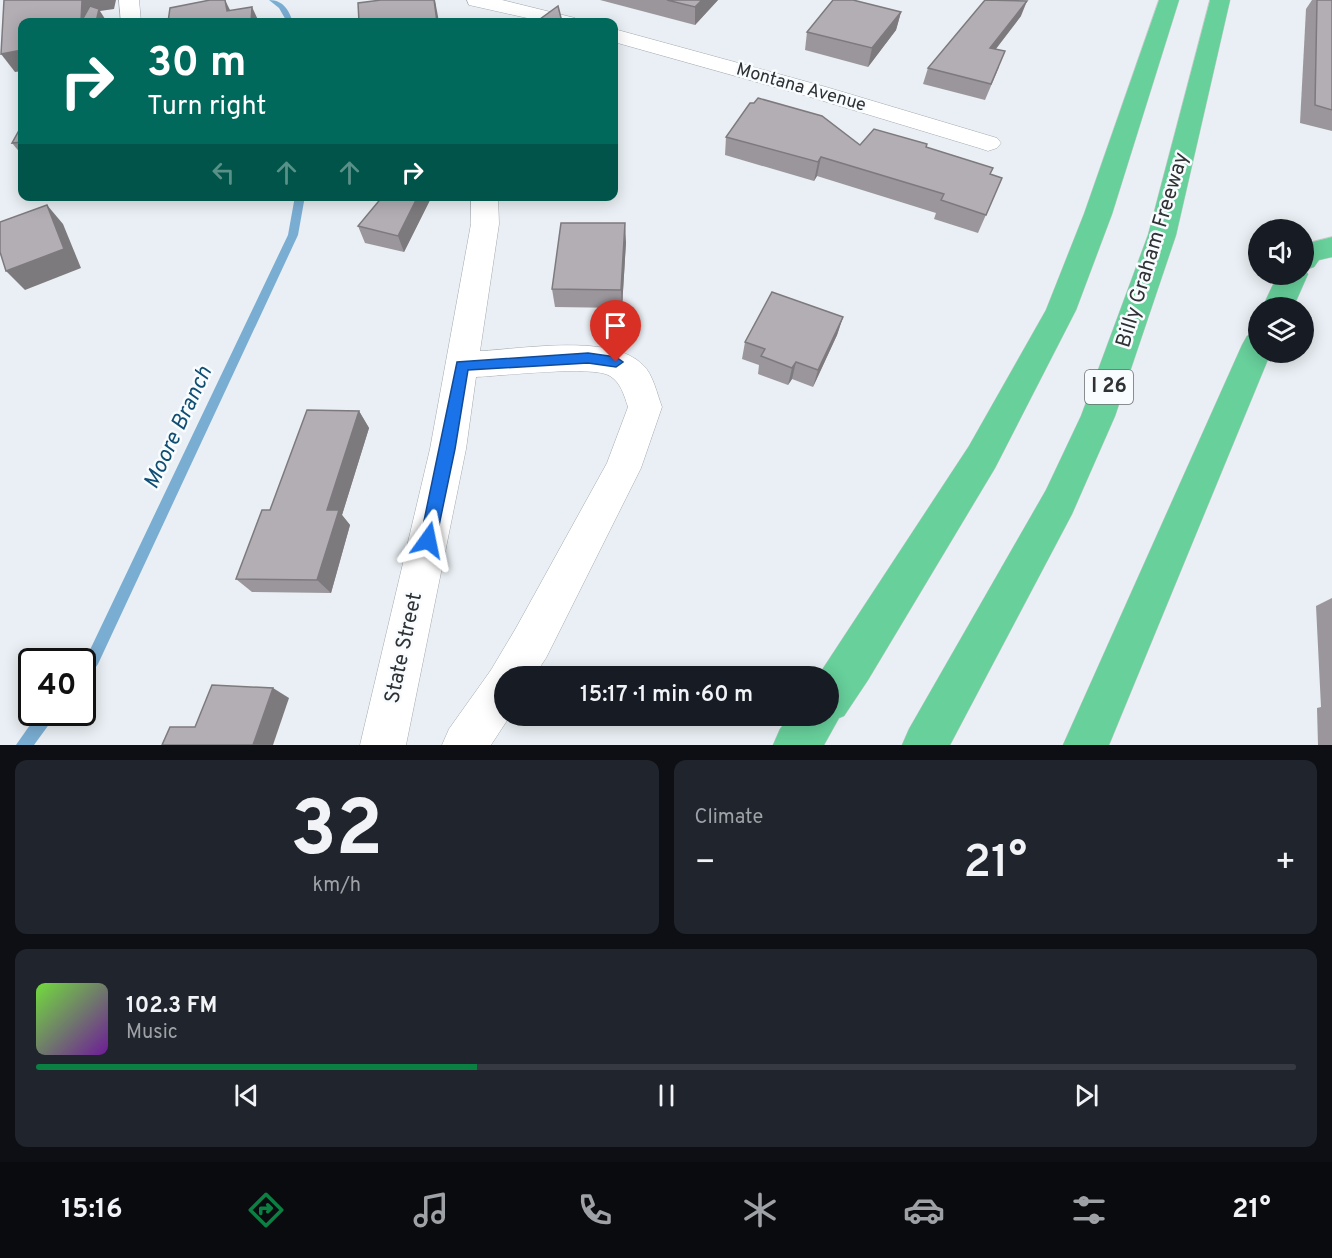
<!DOCTYPE html>
<html lang="en">
<head>
<meta charset="utf-8">
<style>
  body { margin:0; font-family:Overpass,sans-serif; background:#20242c; color:#f1f3f6; height:100vh; display:flex; flex-direction:column; font-size:22px; white-space:nowrap }
  * { box-sizing:border-box; margin:0 }
  p { font-size:20px; color:#9ea1a6 }
  .icon { flex:none; width:33px; height:33px; fill:none; stroke:currentColor; stroke-width:2; stroke-linecap:round; stroke-linejoin:round }
  .map { position:relative; height:745px; overflow:hidden }
  .drawer { display:flex; flex-direction:column; gap:15px; padding:15px; background:#0d0f14; flex:1 }
  .drawer>* { flex:none }
  .guide { position:absolute; left:18px; top:18px; width:600px; height:183px; border-radius:12px; box-shadow:0 3px 15px #0003; background:#00695c; color:#fff; overflow:hidden }
  .controls { position:absolute; left:1248px; top:219px; display:grid; gap:12px }
  .controls a { display:grid; place-items:center; width:66px; height:66px; border-radius:50%; background:#171b24; box-shadow:0 3px 15px #0003; font-size:30px }
  .speed { position:absolute; left:18px; top:648px; display:flex; gap:12px; font-size:30px; font-weight:700; text-align:center }
  .speed>* { display:grid; place-content:center; width:78px; height:78px; border-radius:50%; background:#171b24; box-shadow:0 3px 15px #0003; line-height:1 }
  .speed .limit { border:3px solid #111; border-radius:9px; background:#fff; color:#111 }
  .pin { position:absolute; display:grid; place-items:center; width:51px; height:51px; color:#fff; margin:-62px -26px; border-radius:50% 50% 50% 0; rotate:-45deg; box-shadow:0 0 6px #0007 }
  .pin .icon { rotate:45deg }
  .me { position:absolute; width:66px; margin:-33px; rotate:12deg; stroke-linejoin:round; filter:drop-shadow(0 0 4px #0008) }
  .turn { display:flex; align-items:center; gap:21px; height:126px; padding:0 30px; font-size:27px }
  .turn .icon { width:78px; height:78px; stroke-width:2.5 }
  .turn b { display:block; font-size:42px; line-height:51px }
  .lanes { display:flex; align-items:center; height:57px; padding:0 30px; background:#0003; justify-content:center; gap:30px; direction:ltr }
  .lanes .off { opacity:.35 }
  .big { font-size:45px; font-weight:600; line-height:1.1 }
  .drawer .card { flex:1; display:flex; flex-direction:column; justify-content:center; gap:9px; min-width:0; padding:0 21px; border-radius:12px; background:#20242c }
  .drawer .dial { align-items:center; gap:0 }
  .dial b { font-size:78px; line-height:1 }
  .song { display:flex; align-items:center; gap:18px }
  .cover { width:72px; height:72px; border-radius:9px; background:linear-gradient(135deg,hsl(100 70% 55%),hsl(280 70% 35%)) }
  .played { height:6px; border-radius:3px; background:linear-gradient(90deg,#0b8043 35%,#363941 35%) }
  .keys { display:flex; justify-content:space-around; direction:ltr }
  .heat { display:flex; justify-content:space-between; align-items:center; font-size:33px; direction:ltr }
  .drawer .tiles { flex:1; display:grid; gap:15px; grid-template-columns:1fr 1fr }
  .card:last-child { grid-column:span 2 }
  .trip { position:absolute; left:494px; top:666px; width:345px; height:60px; border-radius:30px; background:#171b24; box-shadow:0 3px 15px #0003; font-weight:600; line-height:60px; text-align:center }
  .menu { display:flex; height:96px; justify-content:space-around; align-items:center; background:#090b0e; color:#9ea1a6 }
  .menu .icon { width:42px; height:42px }
  .menu .on { color:#0b8043 }
  .menu b { font-size:27px; color:#f1f3f6 }
  .map>svg:first-child { display:block }
  .lines { fill:none; stroke-linecap:round; stroke-linejoin:round }
  .stream { fill:#7aadd2; fill-rule:evenodd }
  .minor-casing { stroke:#a4aaaf; stroke-width:1 }
  .highway-casing { stroke:#c9c9ca; stroke-width:1 }
  .minor { fill:#fff; fill-rule:evenodd }
  .highway { fill:#67d09b; fill-rule:evenodd }
  .wall { fill:#9a969b }
  .shaded-wall { fill:#7d7a7e }
  .building { fill:#b3aeb4; stroke:#7d7a7e; stroke-width:1.5 }
  .route { fill:#1a73e8; stroke:#114b97; stroke-width:1.5 }
  .labels { text-anchor:middle; dominant-baseline:central; stroke-width:5; stroke-linejoin:round; paint-order:stroke }
  .far-street-label { font-size:18px; fill:#2f3133; stroke:#f8fcff }
  .shield { fill:#f8fcff; stroke:#6b6e70; stroke-width:1.5 }
  .shield-label { font-size:20px; font-weight:bold; fill:#2f3133 }
  .street-label { font-size:21px; fill:#2f3133; stroke:#f8fcff }
  .water-label { font-size:22px; font-style:italic; fill:#0f4e72; stroke:#f8fcff }
</style>
</head>
<body>
<div class="map">
<svg width="1332" height="745" viewBox="0 0 1332 745">
  <rect width="100%" height="100%" fill="#e9eff4"/>
  <g class="lines">
    <!-- stream -->
    <g class="stream">
      <path d="M269,0C284,0 289,11 293,22H287L279,8Z"/>
      <path d="M295,196H305L298,235L98,664L88,678L82,680V662H81L88,654L288,235Z"/>
      <path d="M39,712H58L34,745H16Z"/>
    </g>
    <!-- minor casing -->
    <g class="minor-casing">
      <g id="minor">
        <path d="M119,0H139L141,22H121Z"/>
        <path d="M467,0H502L575,18L579,22H545L469,5Z"/>
        <path d="M614,29L826,87L997,138L1001,143L997,148L988,151L979,148L810,97L614,42Z"/>
        <path d="M471,196H498L499,224L480,351C523,349 612,333 643,365C653,374 657,394 662,407L641,468L546,658L534,676H504V716H510L491,745H442L449,729L491,670L516,628L607,463L628,407C624,395 621,383 610,376C594,365 501,376 476,377L466,449L406,745H360L430,449L471,224Z"/>
      </g>
    </g>
    <!-- highway casing -->
    <g class="highway-casing">
      <g id="highway">
        <path d="M1159,0H1179L1112,214L1076,310L995,468L868,680L844,716L839,718L824,745H773L780,729L790,716H828V676H818L969,446L1046,310L1084,214Z"/>
        <path d="M1210,0H1230L1176,235L1115,416L1072,514L950,745H902L909,729L1046,490L1081,416L1148,235Z"/>
        <path d="M1332,237V257L1319,260L1314,267L1305,270L1308,274L1293,308H1262L1278,274H1304V244Z"/>
        <path d="M1258,333V352H1271L1109,745H1063L1242,345L1247,336Z"/>
      </g>
    </g>
    <!-- minor -->
    <use href="#minor" class="minor"/>
    <!-- highway -->
    <use href="#highway" class="highway"/>
  </g>
  <!-- wall -->
  <g class="wall">
    <path d="M600,0H718L695,25Z"/>
    <path d="M1312,0H1332V131L1300,123L1306,9Z"/>
    <path d="M901,12L896,30L868,67L805,50L807,32Z"/>
    <path d="M1021,16L996,49L999,67L985,100L923,84L928,68Z"/>
    <path d="M22,125V155L12,143Z"/>
    <path d="M726,137L860,145L926,147L990,174L1002,178L978,233L934,219L936,213L817,176L814,181L725,155Z"/>
    <path d="M381,196H432L404,252L365,243L358,226L381,199Z"/>
    <path d="M626,242L622,308L555,307L552,289Z"/>
    <path d="M843,317L837,335L813,387L792,379L788,385L758,374L759,365L742,359L745,342Z"/>
    <path d="M359,411L369,428L342,515L350,525L331,593L252,592L236,579L270,510Z"/>
    <path d="M1332,598V745H1318L1317,708L1321,707L1316,606Z"/>
  </g>
  <!-- shaded-wall -->
  <g class="shaded-wall">
    <path d="M82,0H116L114,9L100,11L107,22H82Z"/>
    <path d="M225,0L232,14L227,11Z"/>
    <path d="M434,0H435L439,22H437Z"/>
    <path d="M702,0H718L695,25V7Z"/>
    <path d="M1027,1L1021,16L984,64L990,48Z"/>
    <path d="M252,7L259,22H251Z"/>
    <path d="M901,12L896,30L868,67L872,48Z"/>
    <path d="M22,50V71L15,72L1,54Z"/>
    <path d="M821,157L817,176L814,181L818,162Z"/>
    <path d="M418,196H432L404,252L398,236Z"/>
    <path d="M47,205L63,224L81,268L25,290L6,271Z"/>
    <path d="M625,223L626,242L622,308L621,290Z"/>
    <path d="M843,317L837,335L813,387L818,370Z"/>
    <path d="M796,362L792,379L788,385L792,368Z"/>
    <path d="M359,411L369,428L342,515L350,525L331,593L317,580L327,510Z"/>
    <path d="M273,688L289,698L273,745H253Z"/>
  </g>
  <!-- building -->
  <g class="building">
    <path d="M4,0H82L81,22L90,6L99,9L96,22H22V50L1,54Z"/>
    <path d="M210,0H225L227,11L252,7L251,22H168L170,8Z"/>
    <path d="M381,0H434L437,22H359L358,3Z"/>
    <path d="M667,0H702L695,7Z"/>
    <path d="M833,0H853L901,12L872,48L807,32Z"/>
    <path d="M985,0L1027,1L990,48L1005,51L991,84L928,68Z"/>
    <path d="M1317,0H1332V110L1315,105Z"/>
    <path d="M558,6L562,22H536Z"/>
    <path d="M758,98L822,116L860,145L874,129L927,144L926,147L993,168L990,174L1002,178L986,215L941,200L944,194L821,157L818,162L726,137L750,103H754Z"/>
    <path d="M22,125V142L12,143Z"/>
    <path d="M383,196H418L398,236L358,226Z"/>
    <path d="M47,205L64,249L6,271L0,252V222Z"/>
    <path d="M561,223H625L621,290L552,289Z"/>
    <path d="M772,292L843,317L818,370L796,362L792,368L761,356L765,349L745,342Z"/>
    <path d="M307,410L359,411L327,510H339L317,580L236,579L262,510H270Z"/>
    <path d="M212,685L273,688L253,745H162L170,727H195Z"/>
  </g>
  <!-- route -->
  <path class="route" d="M588,353L616,357L623,362L616,367L588,363L468,370L455,449L436,540L433,545L428,547L422,545L420,540L457,362Z"/>
  <g class="labels">
    <!-- far-street labels -->
    <g class="far-street-label">
      <text transform="translate(801 88) rotate(16)">Montana Avenue</text>
    </g>
    <!-- shield labels -->
    <rect class="shield" x="1085" y="370" width="48" height="34" rx="4.5"/>
    <g class="shield-label">
      <text x="1109" y="387">I 26</text>
    </g>
    <!-- street labels -->
    <g class="street-label">
      <text transform="translate(1153 250) rotate(-73)">Billy Graham Freeway</text>
      <text transform="translate(404 648) rotate(-78)">State Street</text>
    </g>
    <!-- water labels -->
    <g class="water-label">
      <text transform="translate(179 428) rotate(-65)">Moore Branch</text>
    </g>
  </g>
</svg>
<div class="controls">
<a><svg class="icon" aria-label="sound" viewBox="0 0 24 24"><path d="M4 9h4l5-4v14l-5-4H4zM17 9q2 3 0 6"/></svg></a>
<a><svg class="icon" aria-label="layers" viewBox="0 0 24 24"><path d="M12 4l9 5-9 5-9-5zM3 14l9 5 9-5"/></svg></a>
</div>
<div class="speed"><div class="limit">40</div></div>
<div class="pin" style="left:616px;top:362px;background:#d93025"><svg class="icon" aria-label="arrive" viewBox="0 0 24 24"><path d="M6 21V4h12l-3 4 3 4H6"/></svg></div>
<svg class="me" style="left:428px;top:540px" viewBox="-20 -20 40 40"><path d="M0-17L14 15 0 8-14 15z" fill="#1a73e8" stroke="#fff" stroke-width="4"/></svg>
<div class="trip">15:17 · 1 min · 60 m</div>
<div class="guide">
<div class="turn"><svg class="icon" aria-label="right" viewBox="0 0 24 24"><path d="M7 20v-9h11M14 6l5 5-5 5"/></svg><div><b>30 m</b>Turn right</div></div>
<div class="lanes"><svg class="icon off" aria-label="left" viewBox="0 0 24 24"><path d="M17 20v-9H6M10 6l-5 5 5 5"/></svg><svg class="icon off" aria-label="ahead" viewBox="0 0 24 24"><path d="M12 20V5M6 11l6-6 6 6"/></svg><svg class="icon off" aria-label="ahead" viewBox="0 0 24 24"><path d="M12 20V5M6 11l6-6 6 6"/></svg><svg class="icon" aria-label="right" viewBox="0 0 24 24"><path d="M7 20v-9h11M14 6l5 5-5 5"/></svg></div>
</div>
</div>
<section class="drawer">
<div class="tiles">
<div class="card dial"><b>32</b><p>km/h</p></div>
<div class="card"><p>Climate</p>
<div class="heat"><a>−</a><b class="big">21°</b><a>+</a></div>
</div>
<div class="card">
<div class="song"><i class="cover"></i><div><b>102.3 FM</b><p>Music</p></div></div>
<div class="played"></div>
<div class="keys"><svg class="icon" aria-label="previous" viewBox="0 0 24 24"><path d="M18 5L8 12l10 7zM5 5v14"/></svg><svg class="icon" aria-label="pause" viewBox="0 0 24 24"><path d="M8 5v14M16 5v14"/></svg><svg class="icon" aria-label="next" viewBox="0 0 24 24"><path d="M6 5l10 7-10 7zM19 5v14"/></svg></div>
</div>
</div>
</section>
<nav class="menu">
<b>15:16</b>
<svg class="icon on" aria-label="directions" viewBox="0 0 24 24"><path d="M12 3l9 9-9 9-9-9zM9 14v-3h6M13 9l2 2-2 2"/></svg>
<svg class="icon" aria-label="music" viewBox="0 0 24 24"><path d="M9 18V5l10-2v13"/><circle cx="6" cy="18" r="3"/><circle cx="16" cy="16" r="3"/></svg>
<svg class="icon" aria-label="phone" viewBox="0 0 24 24"><path d="M5 4h4l2 5-3 2q2 4 5 5l2-3 5 2v4C11 20 4 13 5 4z"/></svg>
<svg class="icon" aria-label="climate" viewBox="0 0 24 24"><path d="M12 3v18M4 7l16 10M4 17L20 7"/></svg>
<svg class="icon" aria-label="car" viewBox="0 0 24 24"><path d="M5 17H2v-5l4-1 3-4h7l3 4 3 1v5h-3M9 17h6M6 11h13"/><circle cx="7" cy="17" r="2"/><circle cx="17" cy="17" r="2"/></svg>
<svg class="icon" aria-label="filters" viewBox="0 0 24 24"><path d="M4 7h16M4 17h16"/><circle cx="9" cy="7" r="2"/><circle cx="15" cy="17" r="2"/></svg>
<b>21°</b>
</nav>
</body>
</html>
